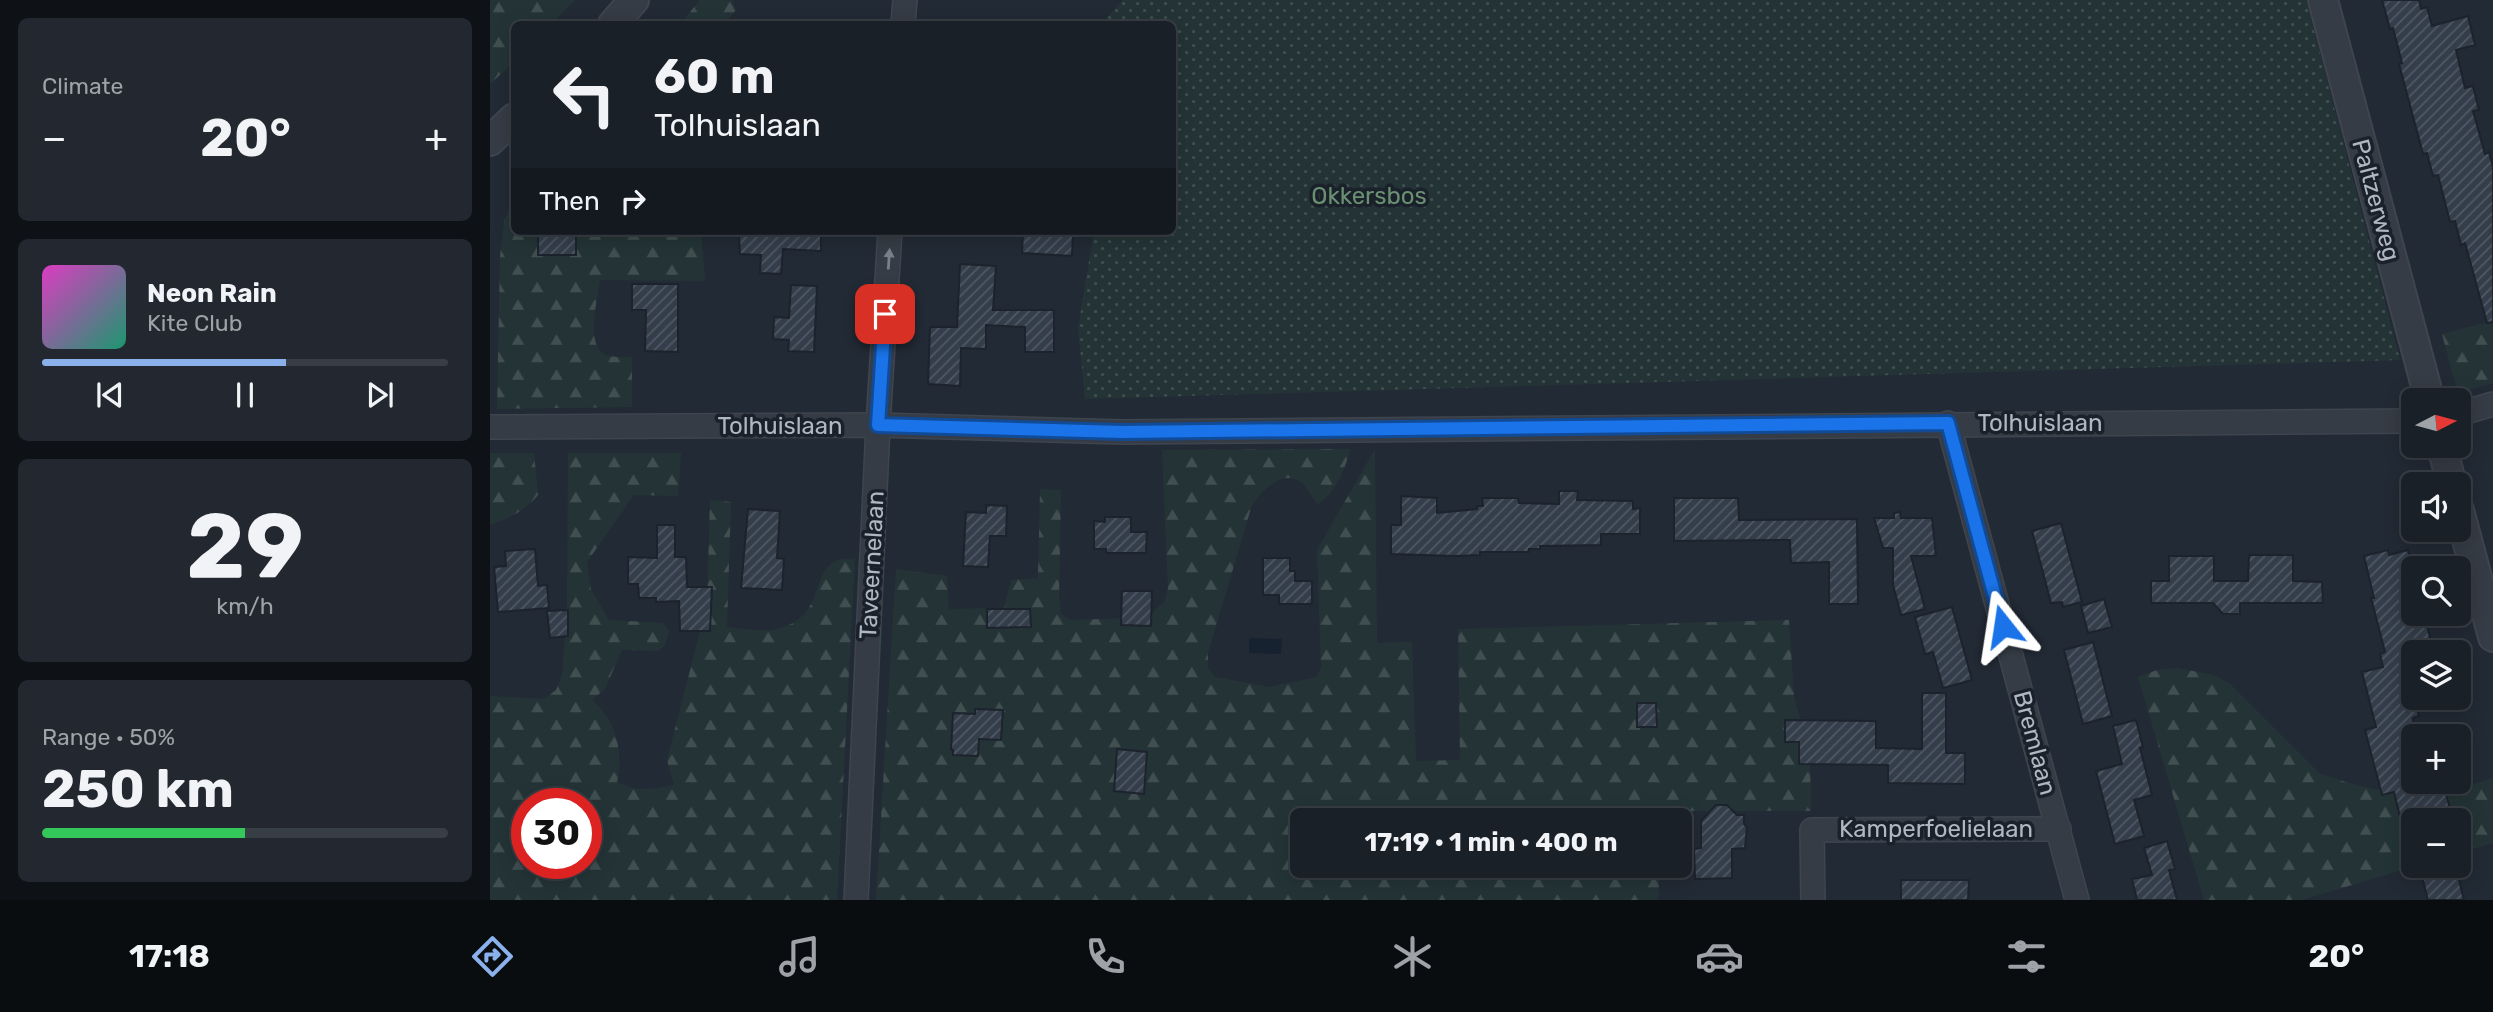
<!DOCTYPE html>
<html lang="en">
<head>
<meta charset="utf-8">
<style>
  body { margin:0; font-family:Rubik,sans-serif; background:#232830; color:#f1f3f6; height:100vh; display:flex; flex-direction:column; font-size:26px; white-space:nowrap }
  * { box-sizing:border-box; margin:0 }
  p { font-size:23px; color:#9fa3a8 }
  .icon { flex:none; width:38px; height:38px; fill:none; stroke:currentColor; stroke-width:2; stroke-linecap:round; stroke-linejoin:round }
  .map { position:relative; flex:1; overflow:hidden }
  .drawer { display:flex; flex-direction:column; gap:18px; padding:18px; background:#0e1216; width:490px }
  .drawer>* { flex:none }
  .hud { position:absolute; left:21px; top:21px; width:665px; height:214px; border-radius:10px; box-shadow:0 4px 18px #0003,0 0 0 2px #383e45; background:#1a2028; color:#f1f3f6; overflow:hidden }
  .needle { width:46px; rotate:84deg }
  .tools { position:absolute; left:1911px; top:388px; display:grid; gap:14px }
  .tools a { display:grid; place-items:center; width:70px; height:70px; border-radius:10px; background:#1a2028; box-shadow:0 4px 18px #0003,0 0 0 2px #383e45; font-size:35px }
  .speed { position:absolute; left:21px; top:788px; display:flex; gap:14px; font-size:35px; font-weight:700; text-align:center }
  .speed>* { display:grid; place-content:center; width:91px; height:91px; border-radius:50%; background:#1a2028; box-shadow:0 4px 18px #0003,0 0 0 2px #383e45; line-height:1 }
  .speed .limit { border:10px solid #d22; background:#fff; color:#111 }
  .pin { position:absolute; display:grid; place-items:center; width:60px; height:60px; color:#fff; margin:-30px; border-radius:14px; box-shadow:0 4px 10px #0006 }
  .me { position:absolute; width:77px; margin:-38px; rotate:345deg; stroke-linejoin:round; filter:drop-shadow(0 0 5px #0008) }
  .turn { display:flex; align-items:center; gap:24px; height:147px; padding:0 28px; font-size:32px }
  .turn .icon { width:91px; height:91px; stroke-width:2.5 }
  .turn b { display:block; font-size:49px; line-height:60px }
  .then { display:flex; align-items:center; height:66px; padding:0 28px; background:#0003; gap:14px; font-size:26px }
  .big { font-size:52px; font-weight:700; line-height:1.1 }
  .drawer .card { flex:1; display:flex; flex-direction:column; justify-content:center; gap:10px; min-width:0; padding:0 24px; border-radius:10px; background:#232830 }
  .drawer .dial { align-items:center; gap:0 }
  .dial b { font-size:91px; line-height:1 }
  .song { display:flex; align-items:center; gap:21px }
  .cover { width:84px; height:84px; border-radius:10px; background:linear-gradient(135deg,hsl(310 70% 55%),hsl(160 70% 35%)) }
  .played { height:7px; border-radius:4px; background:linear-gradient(90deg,#8ab1ec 60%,#383e45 60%) }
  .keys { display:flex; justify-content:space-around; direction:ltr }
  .heat { display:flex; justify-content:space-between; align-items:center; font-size:38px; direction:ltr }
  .charge { height:10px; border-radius:5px; background:linear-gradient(90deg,#34c759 50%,#383e45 0) }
  .trip { position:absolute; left:800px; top:808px; width:402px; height:70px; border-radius:10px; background:#1a2028; box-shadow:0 4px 18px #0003,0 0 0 2px #383e45; font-weight:700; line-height:70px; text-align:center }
  .tab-bar { display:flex; height:112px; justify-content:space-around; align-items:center; background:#0a0d10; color:#9fa3a8 }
  .tab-bar .icon { width:49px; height:49px }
  .tab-bar .on { color:#8ab1ec }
  .tab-bar b { font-size:32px; color:#f1f3f6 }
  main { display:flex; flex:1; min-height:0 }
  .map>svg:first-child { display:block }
  .forest { fill:url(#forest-firs); fill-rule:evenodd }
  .park { fill:url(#park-dots) }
  .water { fill:#172231 }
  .building { fill:url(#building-hatch); stroke:#1d232c; stroke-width:2 }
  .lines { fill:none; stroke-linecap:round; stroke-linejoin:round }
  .minor-casing { stroke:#3e454f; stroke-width:26 }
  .tertiary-casing { stroke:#3e454f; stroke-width:32 }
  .minor { stroke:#353c45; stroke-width:23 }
  .tertiary { stroke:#353c45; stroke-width:28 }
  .oneway { fill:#78808a }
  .route-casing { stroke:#114b97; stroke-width:18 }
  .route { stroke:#1a73e8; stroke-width:12 }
  .labels { text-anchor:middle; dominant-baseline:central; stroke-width:7; stroke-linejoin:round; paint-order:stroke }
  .park-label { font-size:24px; fill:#6a9072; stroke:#1b212a }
  .street-label { font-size:24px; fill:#afb7c2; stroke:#1b212a }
</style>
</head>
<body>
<main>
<section class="drawer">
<div class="card"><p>Climate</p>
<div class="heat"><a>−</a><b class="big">20°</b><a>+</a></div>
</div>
<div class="card">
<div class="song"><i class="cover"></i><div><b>Neon Rain</b><p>Kite Club</p></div></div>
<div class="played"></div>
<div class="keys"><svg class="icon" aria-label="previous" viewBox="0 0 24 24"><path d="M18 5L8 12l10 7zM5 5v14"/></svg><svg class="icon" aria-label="pause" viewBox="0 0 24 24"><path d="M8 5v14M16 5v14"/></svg><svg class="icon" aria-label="next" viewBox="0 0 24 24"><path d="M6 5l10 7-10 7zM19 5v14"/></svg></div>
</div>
<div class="card dial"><b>29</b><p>km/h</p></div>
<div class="card"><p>Range · 50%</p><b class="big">250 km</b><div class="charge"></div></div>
</section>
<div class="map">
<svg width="2003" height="900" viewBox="0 0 2003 900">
  <defs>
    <pattern id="forest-firs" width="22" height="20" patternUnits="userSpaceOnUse" patternTransform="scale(1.75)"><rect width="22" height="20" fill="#243436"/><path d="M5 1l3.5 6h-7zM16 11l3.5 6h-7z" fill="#414f51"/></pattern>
    <pattern id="park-dots" width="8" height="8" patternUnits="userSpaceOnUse" patternTransform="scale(1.75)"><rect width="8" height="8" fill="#243436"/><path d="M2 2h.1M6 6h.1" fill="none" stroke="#414f51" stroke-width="1.8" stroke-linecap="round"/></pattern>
    <pattern id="building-hatch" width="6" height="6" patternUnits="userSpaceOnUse" patternTransform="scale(1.75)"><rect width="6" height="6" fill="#343e4b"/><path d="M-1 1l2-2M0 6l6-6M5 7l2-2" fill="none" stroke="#4f5863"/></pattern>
  </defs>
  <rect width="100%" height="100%" fill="#222a35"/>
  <!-- forest -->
  <g class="forest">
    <path d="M0,0H85L61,24H24V62L0,84Z"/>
    <path d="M210,0H242L246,10L234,24H190Z"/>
    <path d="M24,199V231H211L215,281L110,280C108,298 95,343 114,354C121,358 134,357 142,357V407L7,409L10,257L14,220Z"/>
    <path d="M2003,321V383L1974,391L1967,390L1952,334Z"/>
    <path d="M861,449C853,472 848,489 828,504C822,498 819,491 814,485C795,466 772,490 762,505L718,653V668L725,677L779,687L827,677L831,667L827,550L885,449L887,643L922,642L926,761L970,760L968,629L1299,620L1304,696L1320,757L1321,811H1173L1172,821H812V866H1170L1168,900H386L406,569L457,576L459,609L514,608L521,580L548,578L550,489L571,490L569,598L571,614L580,620L644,618L663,613L675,601L678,588L672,450Z"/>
    <path d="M0,453H44L48,495C35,511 20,518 0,525Z"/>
    <path d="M78,453H191L188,496L144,495L97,562L101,590L119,620L173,623L179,631L175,645L169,651L132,650L115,689L102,700C126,721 134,751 127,782C146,792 164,789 184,785L177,760L217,604L220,500L241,502L237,627C251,628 267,632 281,630C338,621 318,572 348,560C353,558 360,559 365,558L347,900H0V696L54,699L66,690L72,675L77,616ZM37,803H96V863H37Z"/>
    <path d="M1687,668L1724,675L1740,684L1829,773C1859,784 1895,794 1927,794C1953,794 1978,786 2003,778V843L1969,853V821H1923V866H1925L1812,900H1714L1648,677L1667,670Z"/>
  </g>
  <!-- park -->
  <path class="park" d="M633,0H1816L1910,360L595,399L588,328L604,231H682V24H611Z"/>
  <!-- water -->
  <path class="water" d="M759,638L792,639L791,654L759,653Z"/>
  <!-- building -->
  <g class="building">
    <path d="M1892,0H1929L1931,9L1937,7L1942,26L1978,16L1985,45L1966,50L1975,88L1983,86L1989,110L1983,111L1995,154L1999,152L2003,167V322L1997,323L1975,243L1971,245L1965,221L1960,222L1948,175L1943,176L1937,153L1933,154L1909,64L1912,63L1903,28L1900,29Z"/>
    <rect x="48" y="231" width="38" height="24"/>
    <path d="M297,231H331V251L293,249L291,274L270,273L271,255L250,254L249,236Z"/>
    <path d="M533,231H571V234L583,235L582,256L532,253Z"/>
    <path d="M470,264L506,266L503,310H564V352H535V327L496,325V349L471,348L470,386L438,384L440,327H467Z"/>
    <path d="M142,284H188V352L155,351L156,310H142Z"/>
    <path d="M301,285L327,286L324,352L298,351L299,340L283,339L284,317L299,318Z"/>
    <path d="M1069,491H1088L1087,500L1143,501V509L1150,508V534H1111V545L1050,546V549H1039V552H990V555L966,556L901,554V525H911V496L947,498V513L987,509V506H993L992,498H1028L1029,503L1069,504Z"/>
    <path d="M1184,498H1248L1249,520L1367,519L1368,604H1339V562L1301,563L1300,540L1184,541Z"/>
    <path d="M496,505L517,506L516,536H500L498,567L473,566L476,512L496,513Z"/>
    <path d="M258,509L290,511L287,558L294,559L292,590L251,588Z"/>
    <path d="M1410,512L1411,518H1442L1446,556H1421L1435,609L1411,615L1403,585V548H1393L1384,518H1404V513Z"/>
    <path d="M615,517H641V532H657L656,553H616V549H604V521L615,522Z"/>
    <path d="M1571,523L1592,602L1573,607L1572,602L1561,603L1542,531Z"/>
    <path d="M167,525H185V557H196L197,587H222L220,631H190L189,601L166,602V598H149L148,584H138V557L167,558Z"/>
    <path d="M45,549L48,586L57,585L59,608L8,612L4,567L16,566L15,551Z"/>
    <path d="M1898,550L1899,555L1918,550L1923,570V614H1934L1941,641L1917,648L1920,659L1915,661L1929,716L1923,718V782H1939L1942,793L1955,789L1963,821H1911L1904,792L1892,795L1875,730L1886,727L1872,672L1893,667L1890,654L1895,652L1881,598H1884L1874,556Z"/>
    <path d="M1759,555H1803V581L1832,582L1833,603H1750V614H1733L1723,603H1661V581H1679V556H1724V581H1758Z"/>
    <path d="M773,558H800V571H805V581H822V604H789V595H773Z"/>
    <path d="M632,591H662L661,626L631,625Z"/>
    <path d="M1614,599L1622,627L1598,633L1591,606Z"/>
    <path d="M1462,607L1482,680L1453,688L1443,652L1435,654L1425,617Z"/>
    <path d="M497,609H540L541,627L497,628Z"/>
    <path d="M78,610V636L60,638L57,611Z"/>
    <path d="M1603,642L1622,716L1593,724L1574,650Z"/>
    <path d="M1432,693H1456V753H1475V784L1398,783V765L1309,764V742H1295V720L1386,721V748L1432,749Z"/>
    <path d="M1147,703H1166L1167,727H1147Z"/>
    <path d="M485,709L513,710L511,740L489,739L488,756L463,755V750H461L463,713L485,714Z"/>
    <path d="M1646,720L1653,747L1650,748L1662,795L1644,800L1654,836L1625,844L1606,771L1632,764L1623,726Z"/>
    <path d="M627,749L657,752L654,794L624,791Z"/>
    <path d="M1226,805H1237L1247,815H1254V824L1257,827L1255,848L1242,849V878L1205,879L1204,849L1211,848V821Z"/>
    <path d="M1677,841L1685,869L1679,870L1687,900H1647L1642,879L1662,875L1654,848Z"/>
    <path d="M1966,868L1974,900H1938L1932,877Z"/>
    <path d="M1411,880H1479L1478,900H1411Z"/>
  </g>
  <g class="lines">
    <!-- minor casing -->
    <g class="minor-casing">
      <g id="minor">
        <path d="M413,24L415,0"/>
        <path d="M1969,414L2003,404"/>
        <path d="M1458,423L1587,900"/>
        <path d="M0,427L388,425L632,432L1923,421"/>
        <path d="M366,900L388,425L400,231"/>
        <path d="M1323,900L1322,830L1569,829"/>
      </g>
    </g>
    <!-- tertiary casing -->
    <g class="tertiary-casing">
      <g id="tertiary">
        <path d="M1833,0L1940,401"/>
        <path d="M123,24L144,0"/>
        <path d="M0,141L24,118"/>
        <path d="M1952,446L1962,485"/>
        <path d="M1969,510L2003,637"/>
      </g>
    </g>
    <!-- minor -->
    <use href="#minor" class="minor"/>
    <!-- tertiary -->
    <use href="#tertiary" class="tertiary"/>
  </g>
  <!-- one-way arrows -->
  <defs><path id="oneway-solid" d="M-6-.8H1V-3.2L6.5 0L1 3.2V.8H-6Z" transform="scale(1.75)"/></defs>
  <use class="oneway" href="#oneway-solid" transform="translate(399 259) rotate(-86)"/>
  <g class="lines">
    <!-- route casing -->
    <g class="route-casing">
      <path id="route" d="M395,314L388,425L632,432L1458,423L1513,626"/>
    </g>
    <!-- route -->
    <use href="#route" class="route"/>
  </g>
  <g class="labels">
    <!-- park labels -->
    <g class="park-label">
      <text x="879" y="196">Okkersbos</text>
    </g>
    <!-- street labels -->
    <g class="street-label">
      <text transform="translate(1886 200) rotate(75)">Paltzerweg</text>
      <text x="1550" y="423">Tolhuislaan</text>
      <text x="290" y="426">Tolhuislaan</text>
      <text transform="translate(382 565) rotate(-87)">Taveernelaan</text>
      <text transform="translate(1545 743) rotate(75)">Bremlaan</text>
      <text x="1446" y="829">Kamperfoelielaan</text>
    </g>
  </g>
</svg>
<div class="tools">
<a><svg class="needle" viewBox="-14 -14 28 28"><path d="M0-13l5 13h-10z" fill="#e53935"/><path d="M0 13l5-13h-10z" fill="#9fa3a8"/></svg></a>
<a><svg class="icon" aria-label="sound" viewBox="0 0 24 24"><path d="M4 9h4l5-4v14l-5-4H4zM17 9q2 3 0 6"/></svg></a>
<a><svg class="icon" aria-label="search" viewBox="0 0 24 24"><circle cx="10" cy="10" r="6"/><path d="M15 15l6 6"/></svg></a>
<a><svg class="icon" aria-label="layers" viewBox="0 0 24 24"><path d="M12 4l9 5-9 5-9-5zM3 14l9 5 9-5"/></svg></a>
<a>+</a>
<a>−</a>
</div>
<div class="speed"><div class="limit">30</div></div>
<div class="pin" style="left:395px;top:314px;background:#d93025"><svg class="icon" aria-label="arrive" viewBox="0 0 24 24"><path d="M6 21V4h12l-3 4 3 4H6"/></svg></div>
<svg class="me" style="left:1513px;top:626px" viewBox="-20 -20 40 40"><path d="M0-17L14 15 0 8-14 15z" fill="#1a73e8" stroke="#fff" stroke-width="4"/></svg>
<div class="trip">17:19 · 1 min · 400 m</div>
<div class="hud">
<div class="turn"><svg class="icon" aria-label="left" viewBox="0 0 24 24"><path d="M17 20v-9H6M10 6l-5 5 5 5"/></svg><div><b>60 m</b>Tolhuislaan</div></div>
<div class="then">Then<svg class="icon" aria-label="right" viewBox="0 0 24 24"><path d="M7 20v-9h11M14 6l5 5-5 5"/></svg></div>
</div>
</div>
</main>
<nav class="tab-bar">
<b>17:18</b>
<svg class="icon on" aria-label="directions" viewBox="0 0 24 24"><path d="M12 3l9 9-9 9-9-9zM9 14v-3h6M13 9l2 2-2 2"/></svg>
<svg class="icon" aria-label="music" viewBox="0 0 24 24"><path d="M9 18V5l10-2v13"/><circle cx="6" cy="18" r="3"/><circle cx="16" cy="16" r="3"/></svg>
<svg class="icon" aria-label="phone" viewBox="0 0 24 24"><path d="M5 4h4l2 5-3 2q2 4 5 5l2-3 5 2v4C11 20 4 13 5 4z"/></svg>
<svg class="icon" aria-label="climate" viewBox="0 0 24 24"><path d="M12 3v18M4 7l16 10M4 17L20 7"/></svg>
<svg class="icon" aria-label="car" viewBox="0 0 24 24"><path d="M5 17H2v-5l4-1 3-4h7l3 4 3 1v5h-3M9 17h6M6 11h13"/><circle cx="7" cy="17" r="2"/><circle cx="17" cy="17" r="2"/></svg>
<svg class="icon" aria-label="filters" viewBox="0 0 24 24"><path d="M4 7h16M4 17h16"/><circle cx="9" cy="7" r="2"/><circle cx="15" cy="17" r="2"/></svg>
<b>20°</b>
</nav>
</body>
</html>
